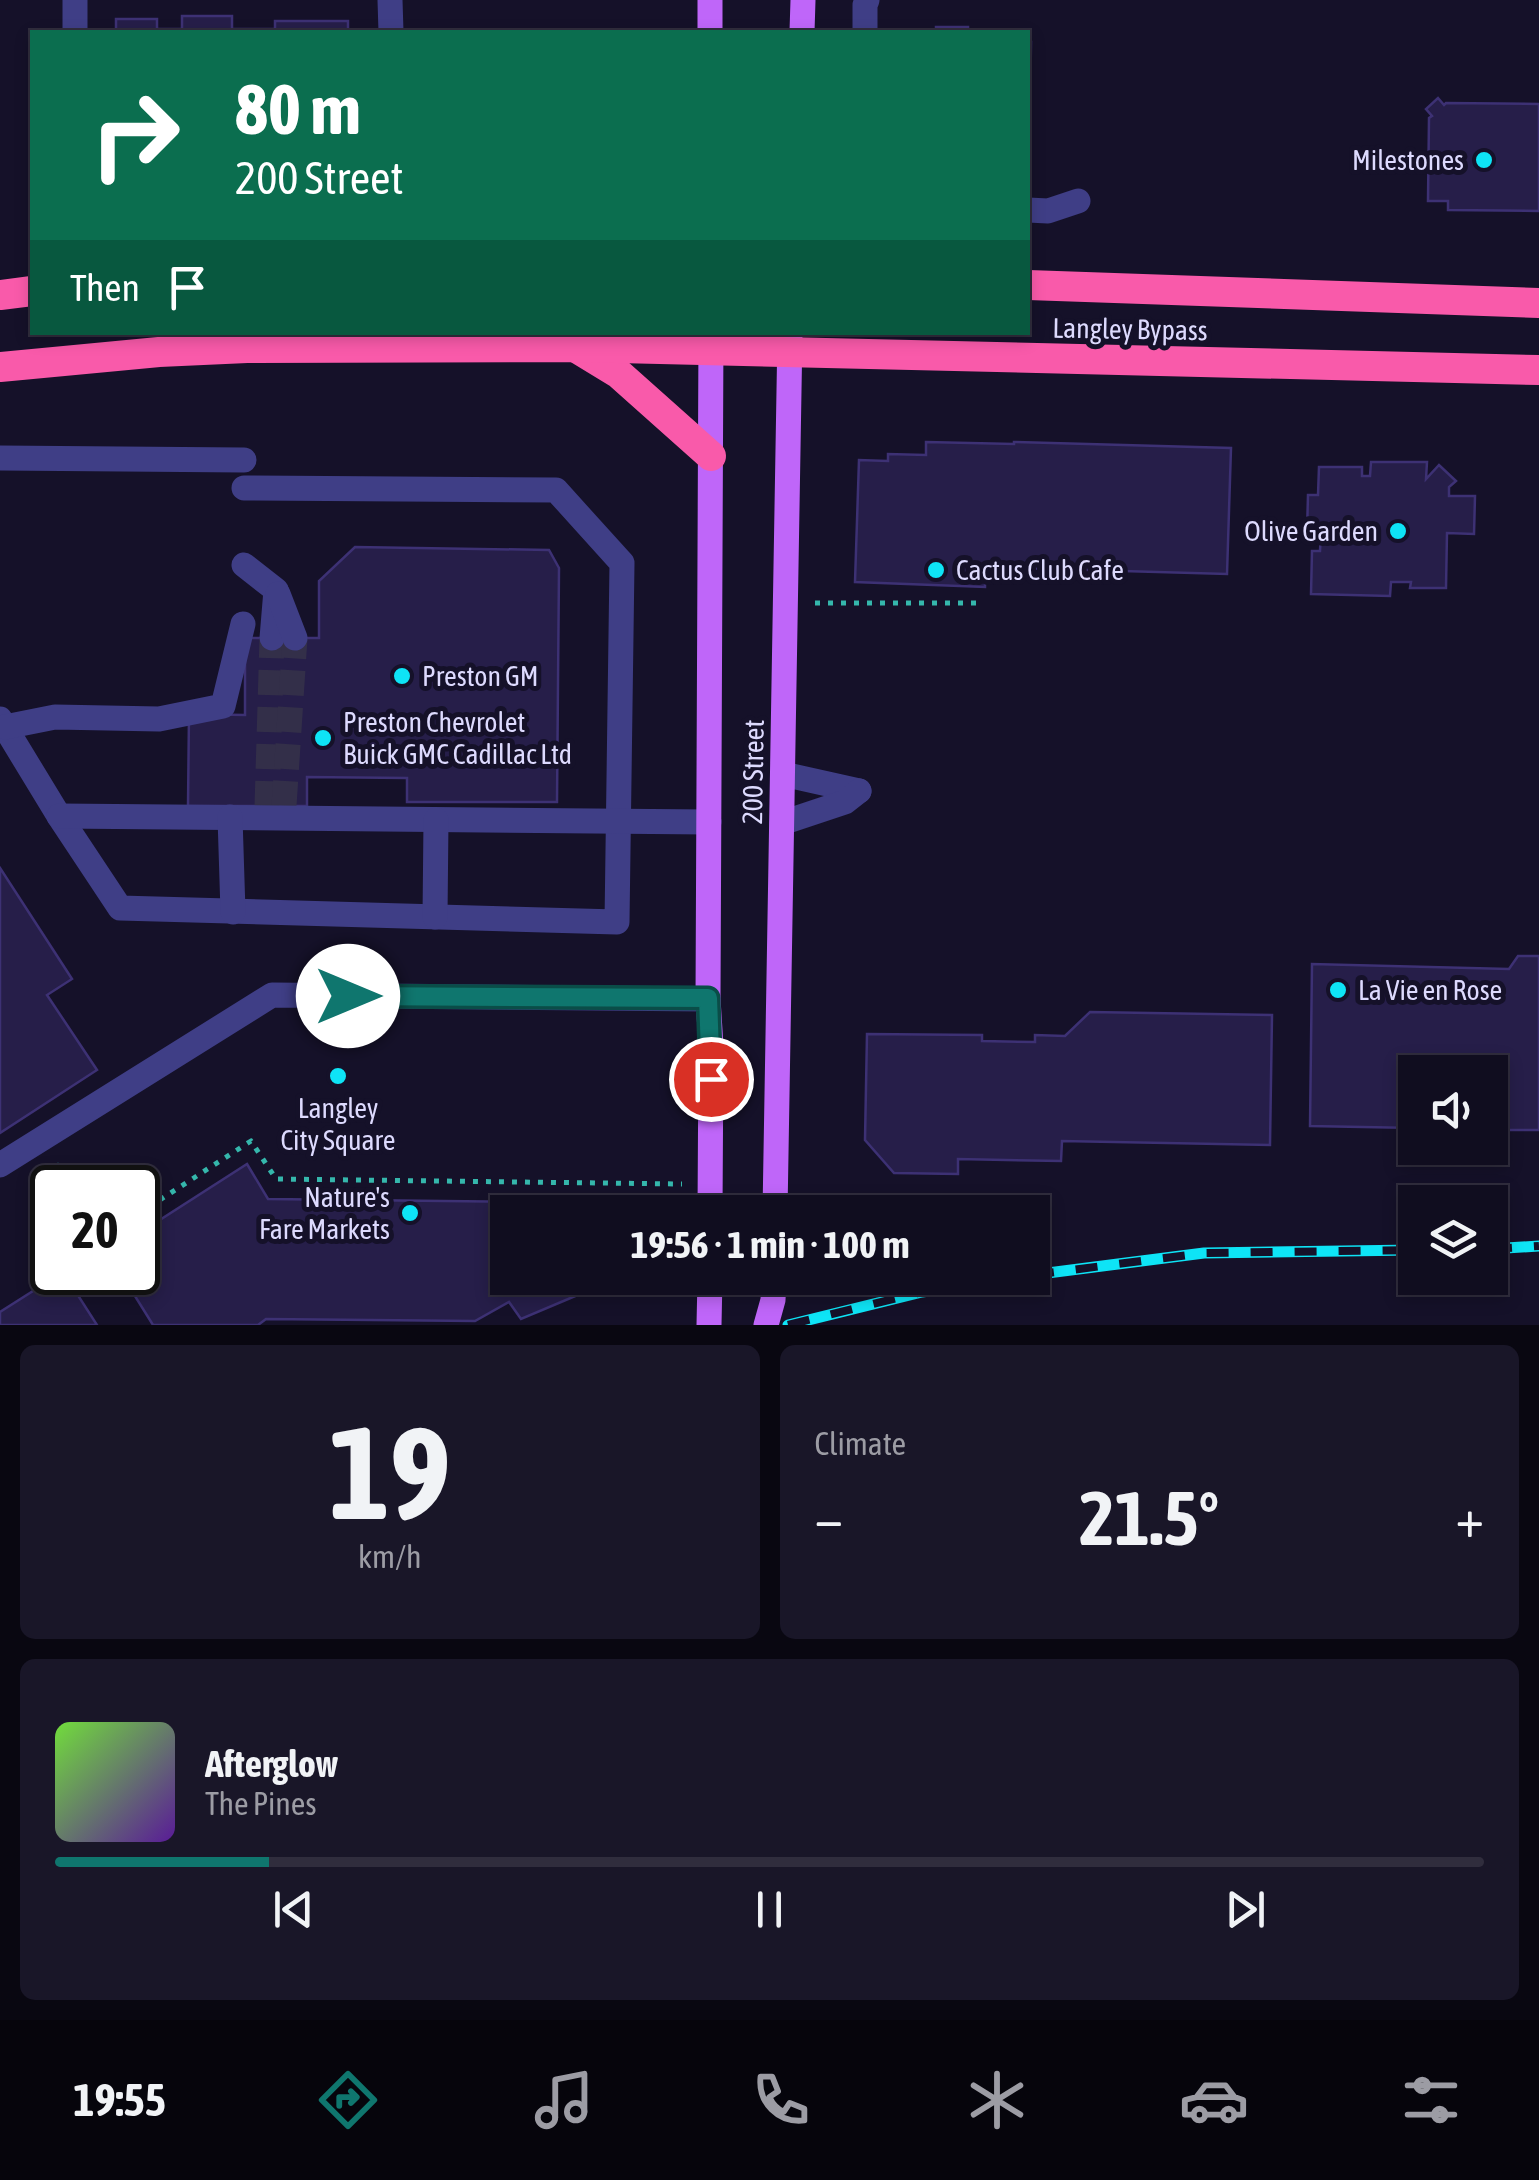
<!DOCTYPE html>
<html lang="en">
<head>
<meta charset="utf-8">
<style>
  body { margin:0; font-family:"Asap Condensed",sans-serif; background:#191628; color:#f1f3f6; height:100vh; display:flex; flex-direction:column; font-size:38px; white-space:nowrap }
  * { box-sizing:border-box; margin:0 }
  p { font-size:32px; color:#9c9ca4 }
  .icon { flex:none; width:55px; height:55px; fill:none; stroke:currentColor; stroke-width:2; stroke-linecap:round; stroke-linejoin:round }
  .map { position:relative; height:1325px; overflow:hidden }
  .sheet { display:flex; flex-direction:column; gap:20px; padding:20px; background:#090711; flex:1 }
  .sheet>* { flex:none }
  .hud { position:absolute; left:30px; top:30px; width:1000px; height:305px; border-radius:0px; box-shadow:0 5px 15px #0003,0 0 0 2px #302d3d; background:#0b6e4f; color:#fff; overflow:hidden }
  .fabs { position:absolute; left:1398px; top:1055px; display:grid; gap:20px }
  .fabs a { display:grid; place-items:center; width:110px; height:110px; border-radius:0px; background:#100d1f; box-shadow:0 5px 15px #0003,0 0 0 2px #302d3d; font-size:50px }
  .speed { position:absolute; left:30px; top:1165px; display:flex; gap:20px; font-size:50px; font-weight:700; text-align:center }
  .speed>* { display:grid; place-content:center; width:130px; height:130px; border-radius:50%; background:#100d1f; box-shadow:0 5px 15px #0003,0 0 0 2px #302d3d; line-height:1 }
  .speed .limit { border:5px solid #111; border-radius:15px; background:#fff; color:#111 }
  .pin { position:absolute; display:grid; place-items:center; width:85px; height:85px; color:#fff; margin:-42px; border:5px solid #fff; border-radius:50%; box-shadow:0 2px 10px #0007 }
  .me { position:absolute; width:110px; margin:-55px; rotate:90deg; stroke-linejoin:round; filter:drop-shadow(0 0 8px #0008) }
  .turn { display:flex; align-items:center; gap:35px; height:210px; padding:0 40px; font-size:45px }
  .turn .icon { width:130px; height:130px; stroke-width:2.5 }
  .turn b { display:block; font-size:70px; line-height:85px }
  .then { display:flex; align-items:center; height:95px; padding:0 40px; background:#0003; gap:20px; font-size:38px }
  .big { font-size:75px; font-weight:700; line-height:1.1 }
  .sheet .tile { flex:1; display:flex; flex-direction:column; justify-content:center; gap:15px; min-width:0; padding:0 35px; border-radius:15px; background:#191628 }
  .sheet .dial { align-items:center; gap:0 }
  .dial b { font-size:130px; line-height:1 }
  .song { display:flex; align-items:center; gap:30px }
  .cover { width:120px; height:120px; border-radius:15px; background:linear-gradient(135deg,hsl(100 70% 55%),hsl(270 70% 35%)) }
  .played { height:10px; border-radius:5px; background:linear-gradient(90deg,#0f766e 15%,#302d3d 15%) }
  .keys { display:flex; justify-content:space-around; direction:ltr }
  .heat { display:flex; justify-content:space-between; align-items:center; font-size:55px; direction:ltr }
  .sheet .tiles { flex:1; display:grid; gap:20px; grid-template-columns:1fr 1fr }
  .tile:last-child { grid-column:span 2 }
  .trip { position:absolute; left:490px; top:1195px; width:560px; height:100px; border-radius:0px; background:#100d1f; box-shadow:0 5px 15px #0003,0 0 0 2px #302d3d; font-weight:700; line-height:100px; text-align:center }
  .tab-bar { display:flex; height:160px; justify-content:space-around; align-items:center; background:#06050c; color:#9c9ca4 }
  .tab-bar .icon { width:70px; height:70px }
  .tab-bar .current { color:#0f766e }
  .tab-bar b { font-size:45px; color:#f1f3f6 }
  .map>svg:first-child { display:block }
  .building { fill:#261e49; stroke:#3d3174; stroke-width:2.5 }
  .lines { fill:none; stroke-linecap:round; stroke-linejoin:round }
  .minor-tunnel { stroke:#332f49; stroke-width:25; stroke-dasharray:25 12; stroke-linecap:butt }
  .path { stroke:#35b7ac; stroke-width:5; stroke-dasharray:5 8; stroke-linecap:butt }
  .minor { stroke:#3f3e86; stroke-width:25 }
  .major { stroke:#bf66f9; stroke-width:25 }
  .highway { stroke:#f95aaa; stroke-width:30 }
  .rail-casing { stroke:#0ee4f6; stroke-width:11 }
  .rail { stroke:#151129; stroke-width:8; stroke-dasharray:22; stroke-linecap:butt }
  .route-casing { stroke:#0a4d48; stroke-width:25 }
  .route { stroke:#0f766e; stroke-width:18 }
  .poi-dot { fill:#0ee4f6; stroke:#151129; stroke-width:4 }
  .labels { text-anchor:middle; dominant-baseline:central; stroke-width:10; stroke-linejoin:round; paint-order:stroke }
  .poi-label { font-size:28px; fill:#dddafe; stroke:#151129; text-anchor:start }
  .street-label { font-size:28px; fill:#dddafe; stroke:#151129 }
</style>
</head>
<body>
<div class="map">
<svg width="1539" height="1325" viewBox="0 0 1539 1325">
  <rect width="100%" height="100%" fill="#151129"/>
  <!-- building -->
  <g class="building">
    <path d="M182,16H232V29H275V21H348V32H116V19H157V29H182Z"/>
    <rect x="936" y="27" width="32" height="5"/>
    <path d="M1028,42H1031L1029,185H1028Z"/>
    <path d="M1438,98L1444,105L1446,103L1539,104V211L1448,210V201H1428L1429,118L1432,116L1426,109Z"/>
    <path d="M926,442L1014,444V442L1231,448L1227,574L985,567V587L855,582L859,460L888,461V454L926,455Z"/>
    <path d="M1371,462H1427L1426,479L1439,465L1456,481L1449,487V496H1475L1474,534L1447,533L1446,588H1410L1411,582H1391L1390,596L1311,594L1312,551H1320L1321,532H1307L1308,495H1318L1319,467H1362V476H1370Z"/>
    <path d="M355,547L549,550L559,568L557,802H407V778L307,777V806H188L189,714L245,715V638H319V581Z"/>
    <path d="M0,868L72,979L47,995L97,1070L0,1133Z"/>
    <path d="M1518,956H1539V1130H1490V1072H1415V1128L1310,1126L1312,964L1509,969Z"/>
    <path d="M1090,1012L1272,1015L1270,1145L1062,1141L1061,1161L958,1159V1174L894,1173L865,1140L867,1034L982,1035V1041L1035,1042V1035L1065,1036Z"/>
    <path d="M247,1164L268,1199L625,1203V1212H508V1278H618L521,1319L509,1302L475,1321L266,1319L258,1325H153L120,1272H138V1234Z"/>
    <path d="M63,1272L97,1325H0V1312Z"/>
  </g>
  <g class="lines">
    <!-- minor-tunnel -->
    <g class="minor-tunnel">
      <path d="M267,806L272,638"/>
      <path d="M284,806L295,638"/>
    </g>
    <!-- path -->
    <g class="path">
      <path d="M815,603H982"/>
      <path d="M56,1164L66,1179"/>
      <path d="M138,1214L251,1141L276,1179L682,1184"/>
    </g>
    <!-- minor -->
    <g class="minor">
      <path d="M390,0L391,32"/>
      <path d="M75,32V0"/>
      <path d="M865,32V5L867,0"/>
      <path d="M1028,210L1048,211L1078,201"/>
      <path d="M0,458L244,460"/>
      <path d="M244,565L276,590L272,638"/>
      <path d="M278,594L295,638"/>
      <path d="M0,719L59,816L120,908L617,922L622,563L556,490L244,488"/>
      <path d="M5,727L55,717L159,719L223,706L243,624"/>
      <path d="M783,774L859,791"/>
      <path d="M59,816L709,822"/>
      <path d="M230,817L233,912"/>
      <path d="M782,823L845,802L859,791"/>
      <path d="M435,917L436,820"/>
      <path d="M0,1165L272,995L708,999"/>
    </g>
    <!-- major -->
    <g class="major">
      <path d="M710,32V0"/>
      <path d="M802,32L803,0"/>
      <path d="M710,1212L711,1046L708,999L711,332"/>
      <path d="M775,1212L790,332"/>
      <path d="M709,1325L710,1278"/>
      <path d="M766,1325L773,1300L774,1278"/>
    </g>
    <!-- highway -->
    <g class="highway">
      <path d="M1028,285L1539,303"/>
      <path d="M0,295L32,291"/>
      <path d="M578,349L619,374L711,456"/>
      <path d="M0,367L159,352L247,348L576,347L1539,370"/>
    </g>
    <!-- rail casing -->
    <g class="rail-casing">
      <g id="rail">
        <path d="M1490,1249L1539,1246"/>
        <path d="M1032,1275L1204,1253L1415,1250"/>
        <path d="M788,1325L922,1292L1018,1278"/>
      </g>
    </g>
    <!-- rail -->
    <use href="#rail" class="rail"/>
  </g>
  <g class="lines">
    <!-- route casing -->
    <g class="route-casing">
      <path id="route" d="M348,996L708,998L711,1079"/>
    </g>
    <!-- route -->
    <use href="#route" class="route"/>
  </g>
  <!-- markers -->
  <g class="poi-dot">
    <circle cx="1484" cy="160" r="10"/>
    <circle cx="1398" cy="531" r="10"/>
    <circle cx="936" cy="570" r="10"/>
    <circle cx="402" cy="676" r="10"/>
    <circle cx="323" cy="738" r="10"/>
    <circle cx="1338" cy="990" r="10"/>
    <circle cx="338" cy="1076" r="10"/>
    <circle cx="410" cy="1213" r="10"/>
  </g>
  <g class="labels">
    <!-- poi labels -->
    <g class="poi-label">
      <text x="1464" y="160" text-anchor="end">Milestones</text>
      <text x="1378" y="531" text-anchor="end">Olive Garden</text>
      <text x="956" y="570">Cactus Club Cafe</text>
      <text x="422" y="676">Preston GM</text>
      <text x="343" y="722">Preston Chevrolet<tspan x="343" dy="32">Buick GMC Cadillac Ltd</tspan></text>
      <text x="1358" y="990">La Vie en Rose</text>
      <text x="338" y="1108" text-anchor="middle">Langley<tspan x="338" dy="32">City Square</tspan></text>
      <text x="390" y="1197" text-anchor="end">Nature's<tspan x="390" dy="32">Fare Markets</tspan></text>
    </g>
    <!-- street labels -->
    <g class="street-label">
      <text transform="translate(1130 329) rotate(1)">Langley Bypass</text>
      <text transform="translate(753 772) rotate(-89)">200 Street</text>
    </g>
  </g>
</svg>
<div class="fabs">
<a><svg class="icon" aria-label="sound" viewBox="0 0 24 24"><path d="M4 9h4l5-4v14l-5-4H4zM17 9q2 3 0 6"/></svg></a>
<a><svg class="icon" aria-label="layers" viewBox="0 0 24 24"><path d="M12 4l9 5-9 5-9-5zM3 14l9 5 9-5"/></svg></a>
</div>
<div class="speed"><div class="limit">20</div></div>
<div class="pin" style="left:711px;top:1079px;background:#d93025"><svg class="icon" aria-label="arrive" viewBox="0 0 24 24"><path d="M6 21V4h12l-3 4 3 4H6"/></svg></div>
<svg class="me" style="left:348px;top:996px" viewBox="-20 -20 40 40"><circle r="19" fill="#fff"/><path d="M0-13L10 11 0 6-10 11z" fill="#0f766e"/></svg>
<div class="trip">19:56 · 1 min · 100 m</div>
<div class="hud">
<div class="turn"><svg class="icon" aria-label="right" viewBox="0 0 24 24"><path d="M7 20v-9h11M14 6l5 5-5 5"/></svg><div><b>80 m</b>200 Street</div></div>
<div class="then">Then<svg class="icon" aria-label="arrive" viewBox="0 0 24 24"><path d="M6 21V4h12l-3 4 3 4H6"/></svg></div>
</div>
</div>
<section class="sheet">
<div class="tiles">
<div class="tile dial"><b>19</b><p>km/h</p></div>
<div class="tile"><p>Climate</p>
<div class="heat"><a>−</a><b class="big">21.5°</b><a>+</a></div>
</div>
<div class="tile">
<div class="song"><i class="cover"></i><div><b>Afterglow</b><p>The Pines</p></div></div>
<div class="played"></div>
<div class="keys"><svg class="icon" aria-label="previous" viewBox="0 0 24 24"><path d="M18 5L8 12l10 7zM5 5v14"/></svg><svg class="icon" aria-label="pause" viewBox="0 0 24 24"><path d="M8 5v14M16 5v14"/></svg><svg class="icon" aria-label="next" viewBox="0 0 24 24"><path d="M6 5l10 7-10 7zM19 5v14"/></svg></div>
</div>
</div>
</section>
<nav class="tab-bar">
<b>19:55</b>
<svg class="icon current" aria-label="directions" viewBox="0 0 24 24"><path d="M12 3l9 9-9 9-9-9zM9 14v-3h6M13 9l2 2-2 2"/></svg>
<svg class="icon" aria-label="music" viewBox="0 0 24 24"><path d="M9 18V5l10-2v13"/><circle cx="6" cy="18" r="3"/><circle cx="16" cy="16" r="3"/></svg>
<svg class="icon" aria-label="phone" viewBox="0 0 24 24"><path d="M5 4h4l2 5-3 2q2 4 5 5l2-3 5 2v4C11 20 4 13 5 4z"/></svg>
<svg class="icon" aria-label="climate" viewBox="0 0 24 24"><path d="M12 3v18M4 7l16 10M4 17L20 7"/></svg>
<svg class="icon" aria-label="car" viewBox="0 0 24 24"><path d="M5 17H2v-5l4-1 3-4h7l3 4 3 1v5h-3M9 17h6M6 11h13"/><circle cx="7" cy="17" r="2"/><circle cx="17" cy="17" r="2"/></svg>
<svg class="icon" aria-label="filters" viewBox="0 0 24 24"><path d="M4 7h16M4 17h16"/><circle cx="9" cy="7" r="2"/><circle cx="15" cy="17" r="2"/></svg>
</nav>
</body>
</html>
